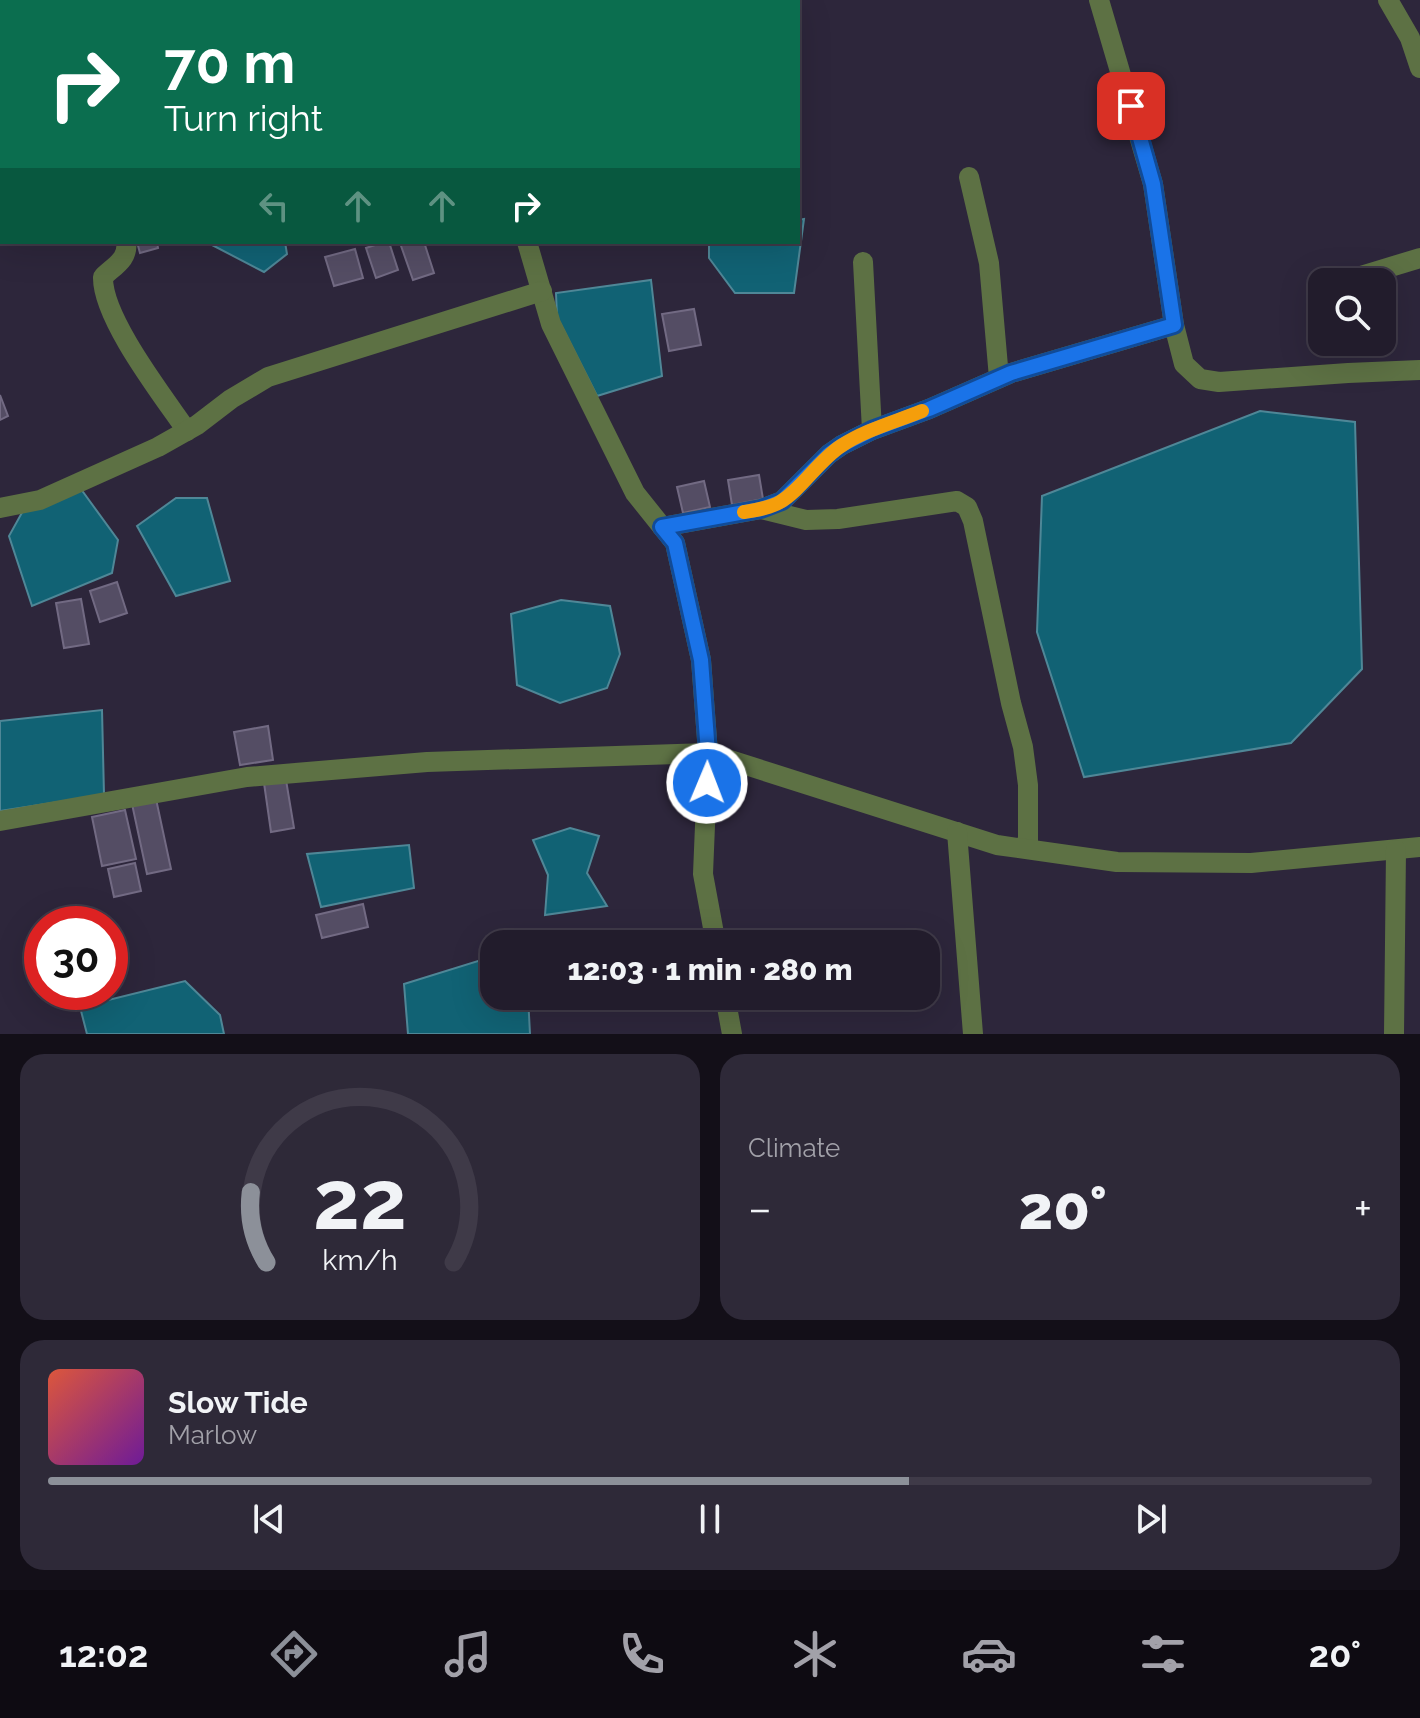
<!DOCTYPE html>
<html lang="en">
<head>
<meta charset="utf-8">
<style>
  body { margin:0; font-family:Raleway,sans-serif; background:#2e2938; color:#f1f3f6; height:100vh; display:flex; flex-direction:column; font-size:30px; white-space:nowrap }
  * { box-sizing:border-box; margin:0 }
  p { font-size:26px; color:#a2a1a9 }
  .icon { flex:none; width:44px; height:44px; fill:none; stroke:currentColor; stroke-width:2; stroke-linecap:round; stroke-linejoin:round }
  .map { position:relative; height:1034px; overflow:hidden }
  .drawer { display:flex; flex-direction:column; gap:20px; padding:20px; background:#130f18; flex:1 }
  .drawer>* { flex:none }
  .banner { position:absolute; left:0px; top:0px; width:800px; height:244px; box-shadow:0 8px 32px #0002,0 0 0 2px #3f3a48; background:#0b6e4f; color:#fff; overflow:hidden }
  .tools { position:absolute; left:1308px; top:268px; display:grid; gap:16px }
  .tools a { display:grid; place-items:center; width:88px; height:88px; border-radius:16px; background:#221c2c; box-shadow:0 8px 32px #0002,0 0 0 2px #3f3a48; font-size:40px }
  .speed { position:absolute; left:24px; top:906px; display:flex; gap:16px; font-size:40px; font-weight:700; text-align:center }
  .speed>* { display:grid; place-content:center; width:104px; height:104px; border-radius:50%; background:#221c2c; box-shadow:0 8px 32px #0002,0 0 0 2px #3f3a48; line-height:1 }
  .speed .limit { border:12px solid #d22; background:#fff; color:#111 }
  .pin { position:absolute; display:grid; place-items:center; width:68px; height:68px; color:#fff; margin:-34px; border-radius:16px; box-shadow:0 4px 12px #0006 }
  .me { position:absolute; width:88px; margin:-44px; rotate:1deg; stroke-linejoin:round; filter:drop-shadow(0 0 6px #0008) }
  .turn { display:flex; align-items:center; gap:28px; height:168px; padding:0 32px; font-size:36px }
  .turn .icon { width:104px; height:104px; stroke-width:2.5 }
  .turn b { display:block; font-size:56px; line-height:68px }
  .lanes { display:flex; align-items:center; height:76px; padding:0 32px; background:#0003; justify-content:center; gap:40px; direction:ltr }
  .lanes .off { opacity:.35 }
  .big { font-size:60px; font-weight:800; line-height:1.1 }
  .drawer .card { flex:1; display:flex; flex-direction:column; justify-content:center; gap:12px; min-width:0; padding:0 28px; border-radius:24px; background:#2e2938 }
  .drawer .dial { align-items:center; gap:0 }
  .dial svg { height:208px; overflow:visible; fill:none; stroke:#3f3a48; stroke-width:7; stroke-linecap:round; text-anchor:middle }
  .dial text { fill:#f1f3f6; stroke:none }
  .song { display:flex; align-items:center; gap:24px }
  .cover { width:96px; height:96px; border-radius:12px; background:linear-gradient(135deg,hsl(10 70% 55%),hsl(280 70% 35%)) }
  .played { height:8px; border-radius:4px; background:linear-gradient(90deg,#8c9099 65%,#3f3a48 65%) }
  .keys { display:flex; justify-content:space-around; direction:ltr }
  .heat { display:flex; justify-content:space-between; align-items:center; font-size:44px; direction:ltr }
  .drawer .tiles { flex:1; display:grid; gap:20px; grid-template-columns:1fr 1fr }
  .card:last-child { grid-column:span 2 }
  .trip { position:absolute; left:480px; top:930px; width:460px; height:80px; border-radius:24px; background:#221c2c; box-shadow:0 8px 32px #0002,0 0 0 2px #3f3a48; font-weight:800; line-height:80px; text-align:center }
  .tab-bar { display:flex; height:128px; justify-content:space-around; align-items:center; background:#0e0b12; color:#a2a1a9 }
  .tab-bar .icon { width:56px; height:56px }
  .tab-bar .active { color:#8c9099 }
  .tab-bar b { font-size:36px; color:#f1f3f6 }
  .map>svg:first-child { display:block }
  .water { fill:#116274; stroke:#4f8797; stroke-width:2 }
  .building { fill:#544d64; stroke:#726a83; stroke-width:2 }
  .lines { fill:none; stroke-linecap:round; stroke-linejoin:round }
  .minor { stroke:#5d7144; stroke-width:20 }
  .route-casing { stroke:#114b97; stroke-width:20 }
  .route { stroke:#1a73e8; stroke-width:14 }
  .slow { stroke:#f59e0b; stroke-width:14 }
</style>
</head>
<body>
<div class="map">
<svg width="1420" height="1034" viewBox="0 0 1420 1034">
  <rect width="100%" height="100%" fill="#2d263b"/>
  <!-- water -->
  <g class="water">
    <path d="M804,219L794,293H735L709,258V242H798V220Z"/>
    <path d="M211,242H285L287,254L264,272L212,245Z"/>
    <path d="M651,280L662,376L597,396L557,317L556,293Z"/>
    <path d="M1260,411L1355,422L1362,669L1291,743L1084,777L1037,632L1042,496Z"/>
    <path d="M78,485L118,540L112,573L32,606L9,536L29,500Z"/>
    <path d="M176,498H207L230,581L176,596L137,526Z"/>
    <path d="M561,600L610,606L620,654L607,688L560,703L517,685L511,614Z"/>
    <path d="M102,710L104,795L0,811V721Z"/>
    <path d="M570,828L599,836L587,873L607,906L545,915L548,875L533,840Z"/>
    <path d="M409,845L414,888L321,907L307,854Z"/>
    <path d="M494,956V996H528L530,1034H408L404,984Z"/>
    <path d="M185,981L220,1015L224,1034H87L80,1007Z"/>
  </g>
  <!-- building -->
  <g class="building">
    <path d="M137,242H157L158,248L140,253Z"/>
    <path d="M384,242H389L398,270L376,278L366,248Z"/>
    <path d="M404,242H424L434,273L413,280L400,243Z"/>
    <path d="M355,249L363,278L334,286L325,257Z"/>
    <path d="M694,309L701,345L669,351L662,314Z"/>
    <path d="M0,395L8,416L0,420Z"/>
    <path d="M759,475L763,499L732,505L728,480Z"/>
    <path d="M704,481L710,507L683,513L677,487Z"/>
    <path d="M117,582L127,613L100,622L90,591Z"/>
    <path d="M81,599L89,644L64,648L56,603Z"/>
    <path d="M268,726L273,760L240,765L234,732Z"/>
    <path d="M286,780L294,828L271,832L264,783Z"/>
    <path d="M156,799L171,869L147,874L132,804Z"/>
    <path d="M125,810L136,859L102,866L92,817Z"/>
    <path d="M135,863L141,891L114,897L108,869Z"/>
    <path d="M363,904L368,927L322,938L316,915Z"/>
  </g>
  <g class="lines">
    <!-- minor -->
    <g class="minor">
      <path d="M75,0L76,2"/>
      <path d="M468,0V2"/>
      <path d="M708,0V2"/>
      <path d="M1099,0L1153,184L1174,325L1184,364L1200,379L1219,382L1348,373L1420,370"/>
      <path d="M1388,0L1410,38L1420,68"/>
      <path d="M0,89H2"/>
      <path d="M969,177L989,263L999,378"/>
      <path d="M126,242C129,259 114,266 103,277C102,318 163,396 187,431"/>
      <path d="M527,242L551,324L635,493L675,543L701,660L708,753L703,874L716,944"/>
      <path d="M863,262L872,430"/>
      <path d="M1341,282L1420,258"/>
      <path d="M0,508L40,500L158,447L197,425L231,399L268,377L542,291"/>
      <path d="M761,509L806,520L838,519L957,501L967,507L973,521L1011,703L1023,747L1028,785V849"/>
      <path d="M662,527L761,509L782,501L829,454L842,445L872,430L929,409L1011,373L1174,325"/>
      <path d="M0,821L247,777L427,762L708,753L997,845L1117,862L1251,863L1420,847"/>
      <path d="M957,832L973,1034"/>
      <path d="M725,996L732,1034"/>
      <path d="M1394,1034L1396,850"/>
    </g>
  </g>
  <g class="lines">
    <!-- route casing -->
    <g class="route-casing">
      <path id="route" d="M707,783L708,753L701,660L675,543L662,527L761,509L782,501L829,454L842,445L872,430L929,409L1011,373L1174,325L1153,184L1131,106"/>
    </g>
    <!-- route -->
    <use href="#route" class="route"/>
    <!-- slow -->
    <path class="slow" d="M744,512C756,510 770,508 780,502C801,490 819,460 841,446C865,430 895,422 922,411"/>
  </g>
</svg>
<div class="tools">
<a><svg class="icon" aria-label="search" viewBox="0 0 24 24"><circle cx="10" cy="10" r="6"/><path d="M15 15l6 6"/></svg></a>
</div>
<div class="speed"><div class="limit">30</div></div>
<div class="pin" style="left:1131px;top:106px;background:#d93025"><svg class="icon" aria-label="arrive" viewBox="0 0 24 24"><path d="M6 21V4h12l-3 4 3 4H6"/></svg></div>
<svg class="me" style="left:707px;top:783px" viewBox="-20 -20 40 40"><circle r="17" fill="#1a73e8" stroke="#fff" stroke-width="3"/><path d="M0-11L8 9 0 5-8 9z" fill="#fff"/></svg>
<div class="trip">12:03 · 1 min · 280 m</div>
<div class="banner">
<div class="turn"><svg class="icon" aria-label="right" viewBox="0 0 24 24"><path d="M7 20v-9h11M14 6l5 5-5 5"/></svg><div><b>70 m</b>Turn right</div></div>
<div class="lanes"><svg class="icon off" aria-label="left" viewBox="0 0 24 24"><path d="M17 20v-9H6M10 6l-5 5 5 5"/></svg><svg class="icon off" aria-label="ahead" viewBox="0 0 24 24"><path d="M12 20V5M6 11l6-6 6 6"/></svg><svg class="icon off" aria-label="ahead" viewBox="0 0 24 24"><path d="M12 20V5M6 11l6-6 6 6"/></svg><svg class="icon" aria-label="right" viewBox="0 0 24 24"><path d="M7 20v-9h11M14 6l5 5-5 5"/></svg></div>
</div>
</div>
<section class="drawer">
<div class="tiles">
<div class="card dial"><svg viewBox="0 0 100 80">
<path d="M14 69A42 42 0 1 1 86 69"/>
<path d="M14 69A42 42 0 0 1 8 42" stroke="#8c9099"/>
<text x="50" y="56" font-size="32" font-weight="700">22</text>
<text x="50" y="72" font-size="11">km/h</text>
</svg></div>
<div class="card"><p>Climate</p>
<div class="heat"><a>−</a><b class="big">20°</b><a>+</a></div>
</div>
<div class="card">
<div class="song"><i class="cover"></i><div><b>Slow Tide</b><p>Marlow</p></div></div>
<div class="played"></div>
<div class="keys"><svg class="icon" aria-label="previous" viewBox="0 0 24 24"><path d="M18 5L8 12l10 7zM5 5v14"/></svg><svg class="icon" aria-label="pause" viewBox="0 0 24 24"><path d="M8 5v14M16 5v14"/></svg><svg class="icon" aria-label="next" viewBox="0 0 24 24"><path d="M6 5l10 7-10 7zM19 5v14"/></svg></div>
</div>
</div>
</section>
<nav class="tab-bar">
<b>12:02</b>
<svg class="icon active" aria-label="directions" viewBox="0 0 24 24"><path d="M12 3l9 9-9 9-9-9zM9 14v-3h6M13 9l2 2-2 2"/></svg>
<svg class="icon" aria-label="music" viewBox="0 0 24 24"><path d="M9 18V5l10-2v13"/><circle cx="6" cy="18" r="3"/><circle cx="16" cy="16" r="3"/></svg>
<svg class="icon" aria-label="phone" viewBox="0 0 24 24"><path d="M5 4h4l2 5-3 2q2 4 5 5l2-3 5 2v4C11 20 4 13 5 4z"/></svg>
<svg class="icon" aria-label="climate" viewBox="0 0 24 24"><path d="M12 3v18M4 7l16 10M4 17L20 7"/></svg>
<svg class="icon" aria-label="car" viewBox="0 0 24 24"><path d="M5 17H2v-5l4-1 3-4h7l3 4 3 1v5h-3M9 17h6M6 11h13"/><circle cx="7" cy="17" r="2"/><circle cx="17" cy="17" r="2"/></svg>
<svg class="icon" aria-label="filters" viewBox="0 0 24 24"><path d="M4 7h16M4 17h16"/><circle cx="9" cy="7" r="2"/><circle cx="15" cy="17" r="2"/></svg>
<b>20°</b>
</nav>
</body>
</html>
